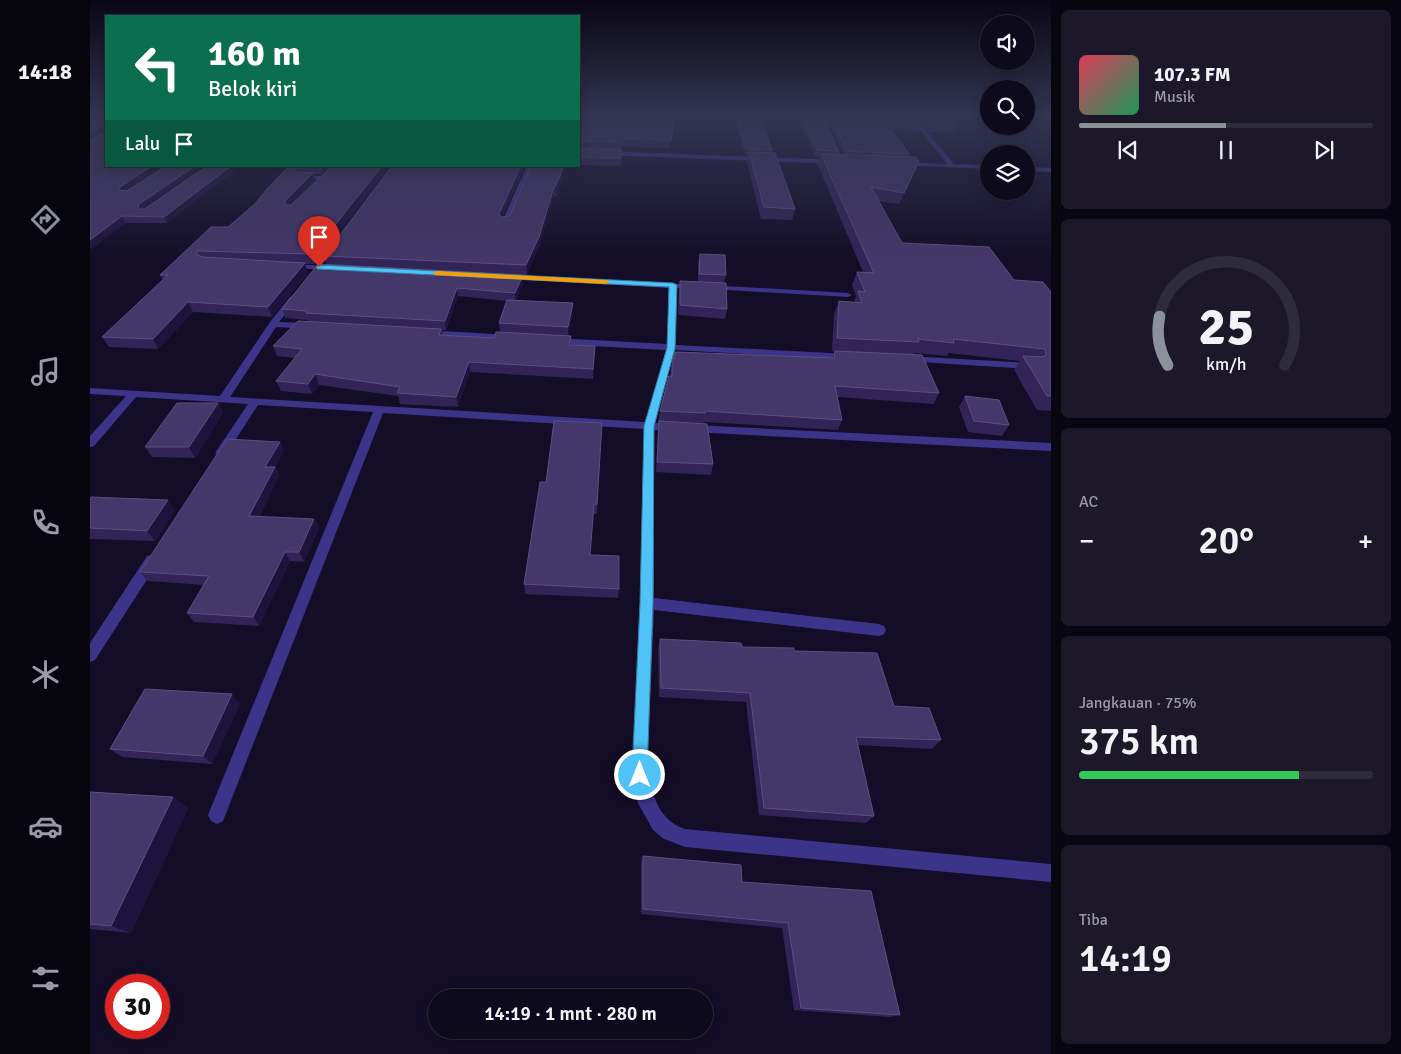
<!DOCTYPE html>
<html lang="id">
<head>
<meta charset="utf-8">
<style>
  body { margin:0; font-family:Signika,sans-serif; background:#1c182a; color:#f1f3f6; height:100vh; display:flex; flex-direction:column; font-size:19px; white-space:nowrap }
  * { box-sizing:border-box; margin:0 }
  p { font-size:16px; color:#9b9aa4 }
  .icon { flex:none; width:28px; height:28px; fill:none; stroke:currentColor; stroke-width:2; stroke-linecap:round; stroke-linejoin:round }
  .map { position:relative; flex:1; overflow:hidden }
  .sheet { display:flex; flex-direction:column; gap:10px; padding:10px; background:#080610; width:350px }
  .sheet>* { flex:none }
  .banner { position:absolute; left:15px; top:15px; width:475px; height:152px; border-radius:0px; box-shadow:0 2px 12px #0003,0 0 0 1px #2e2b3b; background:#0b6e4f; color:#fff; overflow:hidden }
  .buttons { position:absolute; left:890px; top:15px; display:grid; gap:10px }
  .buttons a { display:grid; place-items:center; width:55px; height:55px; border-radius:50%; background:#0e0a1d; box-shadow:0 2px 12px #0003,0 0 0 1px #2e2b3b; font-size:25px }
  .speed { position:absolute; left:15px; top:974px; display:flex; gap:10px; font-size:25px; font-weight:700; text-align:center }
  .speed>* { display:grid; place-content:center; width:65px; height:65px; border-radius:50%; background:#0e0a1d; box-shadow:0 2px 12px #0003,0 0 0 1px #2e2b3b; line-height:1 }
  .speed .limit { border:8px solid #d22; background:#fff; color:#111 }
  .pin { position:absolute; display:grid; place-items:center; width:42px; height:42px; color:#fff; margin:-51px -21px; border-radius:50% 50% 50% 0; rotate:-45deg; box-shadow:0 0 5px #0007 }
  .pin .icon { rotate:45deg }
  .me { position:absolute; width:55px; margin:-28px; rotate:0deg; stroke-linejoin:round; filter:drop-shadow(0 0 4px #0008) }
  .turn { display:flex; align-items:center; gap:18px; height:105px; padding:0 20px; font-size:22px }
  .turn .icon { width:65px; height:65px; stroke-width:2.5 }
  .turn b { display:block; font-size:35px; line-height:42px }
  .then { display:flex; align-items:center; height:48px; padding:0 20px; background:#0003; gap:10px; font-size:19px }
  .big { font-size:38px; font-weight:600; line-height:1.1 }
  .sheet .widget { flex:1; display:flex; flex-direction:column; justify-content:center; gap:8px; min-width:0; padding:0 18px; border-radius:8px; background:#1c182a }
  .sheet .dial { align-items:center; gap:0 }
  .dial svg { height:130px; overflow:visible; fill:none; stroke:#2e2b3b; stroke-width:7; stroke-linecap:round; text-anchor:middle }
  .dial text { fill:#f1f3f6; stroke:none }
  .song { display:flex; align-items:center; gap:15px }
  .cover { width:60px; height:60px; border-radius:8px; background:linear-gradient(135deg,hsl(350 70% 55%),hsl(150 70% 35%)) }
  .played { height:5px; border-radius:2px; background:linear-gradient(90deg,#8c9099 50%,#2e2b3b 50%) }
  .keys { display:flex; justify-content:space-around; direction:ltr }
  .heat { display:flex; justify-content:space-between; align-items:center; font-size:28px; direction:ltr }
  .charge { height:8px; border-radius:4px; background:linear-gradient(90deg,#34c759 75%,#2e2b3b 0) }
  .trip { position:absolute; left:338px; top:989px; width:285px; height:50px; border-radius:25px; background:#0e0a1d; box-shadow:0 2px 12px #0003,0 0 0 1px #2e2b3b; font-weight:600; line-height:50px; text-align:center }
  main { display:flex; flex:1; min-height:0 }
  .dock { display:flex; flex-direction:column; width:90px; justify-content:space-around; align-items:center; background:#06040c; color:#9b9aa4 }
  .dock .icon { width:35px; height:35px }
  .dock .current { color:#8c9099 }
  .dock b { font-size:22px; color:#f1f3f6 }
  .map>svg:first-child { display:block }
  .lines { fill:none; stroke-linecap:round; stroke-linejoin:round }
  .minor { fill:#3d348a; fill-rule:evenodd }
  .wall { fill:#322457; fill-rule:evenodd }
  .shaded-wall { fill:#1e133c }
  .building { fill:#443769; stroke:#5c4f80 }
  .route { fill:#4fc3f7; stroke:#337fa1 }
  .slow { fill:#f59e0b }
</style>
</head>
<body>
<main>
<nav class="dock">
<b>14:18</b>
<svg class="icon current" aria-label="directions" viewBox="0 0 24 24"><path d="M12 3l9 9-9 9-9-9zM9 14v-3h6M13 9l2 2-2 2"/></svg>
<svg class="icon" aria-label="music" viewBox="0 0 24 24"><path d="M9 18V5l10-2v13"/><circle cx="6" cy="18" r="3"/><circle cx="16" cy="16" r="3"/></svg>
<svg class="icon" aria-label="phone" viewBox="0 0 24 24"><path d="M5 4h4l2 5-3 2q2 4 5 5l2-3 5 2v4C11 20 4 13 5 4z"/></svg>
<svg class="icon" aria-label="climate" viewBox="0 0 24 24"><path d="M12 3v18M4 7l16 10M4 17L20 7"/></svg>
<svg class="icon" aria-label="car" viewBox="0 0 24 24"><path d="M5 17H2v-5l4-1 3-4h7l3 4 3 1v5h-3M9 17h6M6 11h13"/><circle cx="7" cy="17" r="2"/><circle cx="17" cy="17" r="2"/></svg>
<svg class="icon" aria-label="filters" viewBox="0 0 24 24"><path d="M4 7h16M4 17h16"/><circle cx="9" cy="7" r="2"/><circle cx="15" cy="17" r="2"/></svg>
</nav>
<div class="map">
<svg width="961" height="1054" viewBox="0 0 961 1054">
  <rect width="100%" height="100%" fill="#130d27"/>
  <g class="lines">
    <!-- minor -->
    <g class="minor">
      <path d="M729,115H734L754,163L749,162Z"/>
      <path d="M826,122L831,124L864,164L899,165V169L809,165L811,162L857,164L827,126L824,125Z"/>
      <rect x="0" y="133" width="16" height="4"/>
      <path d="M489,150L746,160L749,162L746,164L489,154Z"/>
      <path d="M437,166H443L419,224L413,225L411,224Z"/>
      <path d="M936,167L961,168V172L936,171Z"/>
      <path d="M209,175L235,176L238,178L235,180L207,178Z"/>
      <path d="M198,264L243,266L247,268L243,270L201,268L197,266Z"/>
      <path d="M413,275L590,284L594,286L587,288L586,345L760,354L765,357L760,360L585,350L565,423L961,443V451L564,430V598L789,624L794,626L796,630L794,634L789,636L564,610L557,775C564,798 570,821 595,829L961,864V882L595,847L574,839L563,830L548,803L541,775L550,603L554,429L293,413L133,821L127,824L121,821L118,815L283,412L168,405L135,456L131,457L125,453L158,404L46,397L4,446L0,447V436L36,396L0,394V388L130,396L180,322L200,297L203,296L207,299L189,322L221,323L225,326L221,329L186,327L140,397L555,422L576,350L465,344L460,341L465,338L577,344L579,288L416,279H413Z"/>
      <path d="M617,285L758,293L762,295L758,297L620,289H617Z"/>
      <path d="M336,330L420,335L425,338L420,341L333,335L332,333Z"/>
      <path d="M817,356L942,363L947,366L942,369L814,361L812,359Z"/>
      <path d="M62,555L67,556L69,560L67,564L5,660L0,662V643L57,556Z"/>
    </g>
  </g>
  <!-- wall -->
  <g class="wall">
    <path d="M0,115L74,166L36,191L76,166H116L54,209L117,166L77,223H35L0,250L14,132L0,139Z"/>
    <path d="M489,115H586L580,148L531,147V166L489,165Z"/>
    <path d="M644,115H669L682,150L681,153L705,209L702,220L671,219L657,162L658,155H655Z"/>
    <path d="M707,115H732L747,151L746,154L754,155L740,126L742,120L756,119L736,118L734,115H855L867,126L864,132H839L832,123L826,120L831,125L829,131L802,130L819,154L818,157L829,161L825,172L809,204L788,201L812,243L961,292V411L947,410L924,370L930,361L859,353L857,356L824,353L823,355L849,393L844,404L747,397L752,420L748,430L614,422L613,424L568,421L570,411L580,376L582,365L742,358L744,352L742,351L744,314L749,301L764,302L766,296L762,285L767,272H773L728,165L730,157H725Z"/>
    <path d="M199,166H240L232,174H224L226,182L225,264H215L218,273L182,317L103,312L68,349L19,347L12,337L73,280L70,275L138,227L165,204Z"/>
    <path d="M302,166H435L412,217L420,216L441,166H480L479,168H475L470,185L466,196H464L449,246L437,275H433V283L426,300L483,313L478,336L481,345L505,346L503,379L380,372L368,407L310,404L308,396L229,385L222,394L191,391L186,381L205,358L187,356L183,346L219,321L218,320L195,318L192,309L236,265L234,256ZM368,296L416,301L409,323L410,332L404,338L353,335L352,330H356Z"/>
    <path d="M610,254L636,275L634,283L637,309L635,319L588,315L589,291L590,281L608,282V263Z"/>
    <path d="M875,396L919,425L912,436L878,432L869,407Z"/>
    <path d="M128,403L133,413L105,458L62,457L55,447Z"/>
    <path d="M569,421L623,464L621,475L566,472L568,432Z"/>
    <path d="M512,423L507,514H503L500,555L529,589L528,598L435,594L434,584L456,482Z"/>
    <path d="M190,442L194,451L185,467L189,476L169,517L224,519L229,528L214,562L200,561L169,626L104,622L97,613L114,585L58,581L50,572Z"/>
    <path d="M0,499L85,511L65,541L0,539Z"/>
    <path d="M570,639L652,647L704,651L804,706L851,740L842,749L768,745L784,816L776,823L669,815L656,702L569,697L568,648Z"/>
    <path d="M150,704L122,764L32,757L20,749Z"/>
    <path d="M0,792L83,797L98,808L41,933L0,929Z"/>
    <path d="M553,856L652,882L810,1015L799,1017L704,1010L692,928L551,914V862Z"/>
  </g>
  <!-- shaded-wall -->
  <g class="shaded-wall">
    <path d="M12,126L15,131L0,139V132Z"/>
    <path d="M829,161L825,172L809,204L814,193Z"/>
    <path d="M62,166H74L33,193L29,190L30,187Z"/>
    <path d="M105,166H116L52,210L48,209L49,204Z"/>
    <path d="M141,166H151L77,223L74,217Z"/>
    <path d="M230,166H240L232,174Z"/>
    <path d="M292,166H300L225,264L222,254Z"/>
    <path d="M431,166H435L409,223V214Z"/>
    <path d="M473,166H475V168L470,185L466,196L465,187Z"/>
    <path d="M223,173L226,182L198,210L195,205V201Z"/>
    <path d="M464,187V196L449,246L437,275L436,265Z"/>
    <path d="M32,216L35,223L0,250V240Z"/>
    <path d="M215,263L218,273L182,317L178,307Z"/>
    <path d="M433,275V283L425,302V293Z"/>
    <path d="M367,288L368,296L356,330L355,321Z"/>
    <path d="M98,302L103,312L68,349L63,339Z"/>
    <path d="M483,303V313L478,337V327Z"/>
    <path d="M379,362L380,372L368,407L366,397Z"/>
    <path d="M225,374L229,385L222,394L218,384Z"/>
    <path d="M128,403L133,413L105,458L99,447Z"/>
    <path d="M190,442L194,451L185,467L189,476L164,526L159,516L175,467Z"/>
    <path d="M78,500L85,511L65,541L57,531Z"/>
    <path d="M224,519L229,528L214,562L209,552Z"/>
    <path d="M195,552L200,561L169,626L163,617Z"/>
    <path d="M142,694L150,704L122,764L113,756Z"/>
    <path d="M83,797L98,808L41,933L21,926Z"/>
  </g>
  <!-- building -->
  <g class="building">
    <path d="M0,115H16V166H62L30,187L29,190L37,191L76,166H105L49,204L48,209H55L117,166H141L74,217L32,216L0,240V140L14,133L15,126H12L0,132Z"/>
    <path d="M489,115H585L581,140L531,139V142L489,141Z"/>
    <path d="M646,115H669L682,150L656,149Z"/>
    <path d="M711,115H732L747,151L727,150Z"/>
    <path d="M798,115H827L824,119L831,125L797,124L819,154L757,151L742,120L797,118Z"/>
    <path d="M830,115H855L867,126L842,125L835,117Z"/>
    <path d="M489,146V148L531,149V158L489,157Z"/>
    <path d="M659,152L685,153L705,209L674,207Z"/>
    <path d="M731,154L826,157L829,161L814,193L781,187L812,243L899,247L924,280L953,282L961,292V396H957L933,356L952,357L956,355L955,349L863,339L864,343L828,339L829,342L747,338L749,301L772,303L768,291L775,292L767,272L784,273Z"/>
    <path d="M199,166H203L206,172L223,173L195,201V205H201L242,166H292L222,254L107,251L106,254L112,257L215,263L178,307L98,302L63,339L12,337L78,275H70L121,227H138L165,204L177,189Z"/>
    <path d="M302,166H431L409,214L411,217L420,216L441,166H473L470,176L465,187H464L449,237L436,265L234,256Z"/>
    <path d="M610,254L635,255L636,275L609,274Z"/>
    <path d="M228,264L433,275L425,293L367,288L355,321L216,313L217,311L192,309Z"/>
    <path d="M590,281L636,283L637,309L590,305Z"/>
    <path d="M417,300L483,303L478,327L409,323Z"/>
    <path d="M208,321L351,329L349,335L404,338L406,332L481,336L479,345L505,346L503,369L379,362L366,397L307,393L310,387L225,374L218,384L186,381L212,349L183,346Z"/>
    <path d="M745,351L832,355L849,393L745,386L752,420L615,411V413L570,411L579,376H582V365L585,352L744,358Z"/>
    <path d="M875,396L909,400L919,425L884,421Z"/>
    <path d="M87,403H128L99,447H55Z"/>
    <path d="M464,421L512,423L507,504H504L500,555L529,556V589L434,584L450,482H456Z"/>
    <path d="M569,421L617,424L623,464L567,462Z"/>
    <path d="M137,439L190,442L175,467H185L159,516L224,519L209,552H195L163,617L97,613L119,576L50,572Z"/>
    <path d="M1,497L78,500L57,531L0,528V499Z"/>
    <path d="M570,639L651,643L652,647L704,648V651L787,653L804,706L839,708L851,740L766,737L784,816L674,808L660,693L571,688Z"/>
    <path d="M55,689L142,694L113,756L20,749Z"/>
    <path d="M0,792L83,797L21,926L0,924Z"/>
    <path d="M553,856L651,865L652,882L781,891L810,1015L711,1008L698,923L553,909Z"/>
  </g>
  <!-- sky -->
  <linearGradient id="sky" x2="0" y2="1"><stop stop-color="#0a0715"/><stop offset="0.44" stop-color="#333552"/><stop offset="1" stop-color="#333552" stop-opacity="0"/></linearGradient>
  <rect width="961" height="262" fill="url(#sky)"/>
  <!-- route -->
  <path class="route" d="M229,265L583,283L587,285L585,348L564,426L563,603L557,775L555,781L550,783L544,781L542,775L550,603L554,426L577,348L579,287L227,269L226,267Z"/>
  <!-- slow -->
  <path class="slow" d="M347,271L516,280L520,282L516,284L344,275V272Z"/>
</svg>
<div class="buttons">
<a><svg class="icon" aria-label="sound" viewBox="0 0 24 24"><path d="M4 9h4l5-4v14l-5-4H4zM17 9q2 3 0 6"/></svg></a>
<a><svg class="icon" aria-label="search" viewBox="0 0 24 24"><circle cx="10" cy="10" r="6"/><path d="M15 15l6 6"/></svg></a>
<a><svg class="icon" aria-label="layers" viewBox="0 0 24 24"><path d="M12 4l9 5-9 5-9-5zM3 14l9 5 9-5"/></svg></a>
</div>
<div class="speed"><div class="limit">30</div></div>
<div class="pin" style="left:229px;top:267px;background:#d93025"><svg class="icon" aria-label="arrive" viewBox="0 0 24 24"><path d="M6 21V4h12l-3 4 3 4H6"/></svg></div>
<svg class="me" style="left:550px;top:775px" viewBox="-20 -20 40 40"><circle r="17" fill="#4fc3f7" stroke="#fff" stroke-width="3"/><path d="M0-11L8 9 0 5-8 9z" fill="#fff"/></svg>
<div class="trip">14:19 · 1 mnt · 280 m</div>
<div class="banner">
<div class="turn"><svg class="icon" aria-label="left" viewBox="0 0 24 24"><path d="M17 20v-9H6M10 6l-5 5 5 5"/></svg><div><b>160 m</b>Belok kiri</div></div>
<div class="then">Lalu<svg class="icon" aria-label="arrive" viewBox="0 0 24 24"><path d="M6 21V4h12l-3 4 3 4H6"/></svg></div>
</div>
</div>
<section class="sheet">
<div class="widget">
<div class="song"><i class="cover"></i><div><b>107.3 FM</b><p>Musik</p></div></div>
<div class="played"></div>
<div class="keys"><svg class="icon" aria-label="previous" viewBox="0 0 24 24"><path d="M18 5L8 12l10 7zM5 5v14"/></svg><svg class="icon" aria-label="pause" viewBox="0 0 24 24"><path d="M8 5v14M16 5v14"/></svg><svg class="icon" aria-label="next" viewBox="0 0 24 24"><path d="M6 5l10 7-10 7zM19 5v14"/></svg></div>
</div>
<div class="widget dial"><svg viewBox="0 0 100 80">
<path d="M14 69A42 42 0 1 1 86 69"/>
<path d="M14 69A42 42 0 0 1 9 39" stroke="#8c9099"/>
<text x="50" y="56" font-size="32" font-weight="700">25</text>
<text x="50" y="72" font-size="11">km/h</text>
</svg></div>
<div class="widget"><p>AC</p>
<div class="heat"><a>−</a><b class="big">20°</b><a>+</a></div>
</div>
<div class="widget"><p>Jangkauan · 75%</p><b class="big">375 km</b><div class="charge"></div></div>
<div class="widget"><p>Tiba</p><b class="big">14:19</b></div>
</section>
</main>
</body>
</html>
